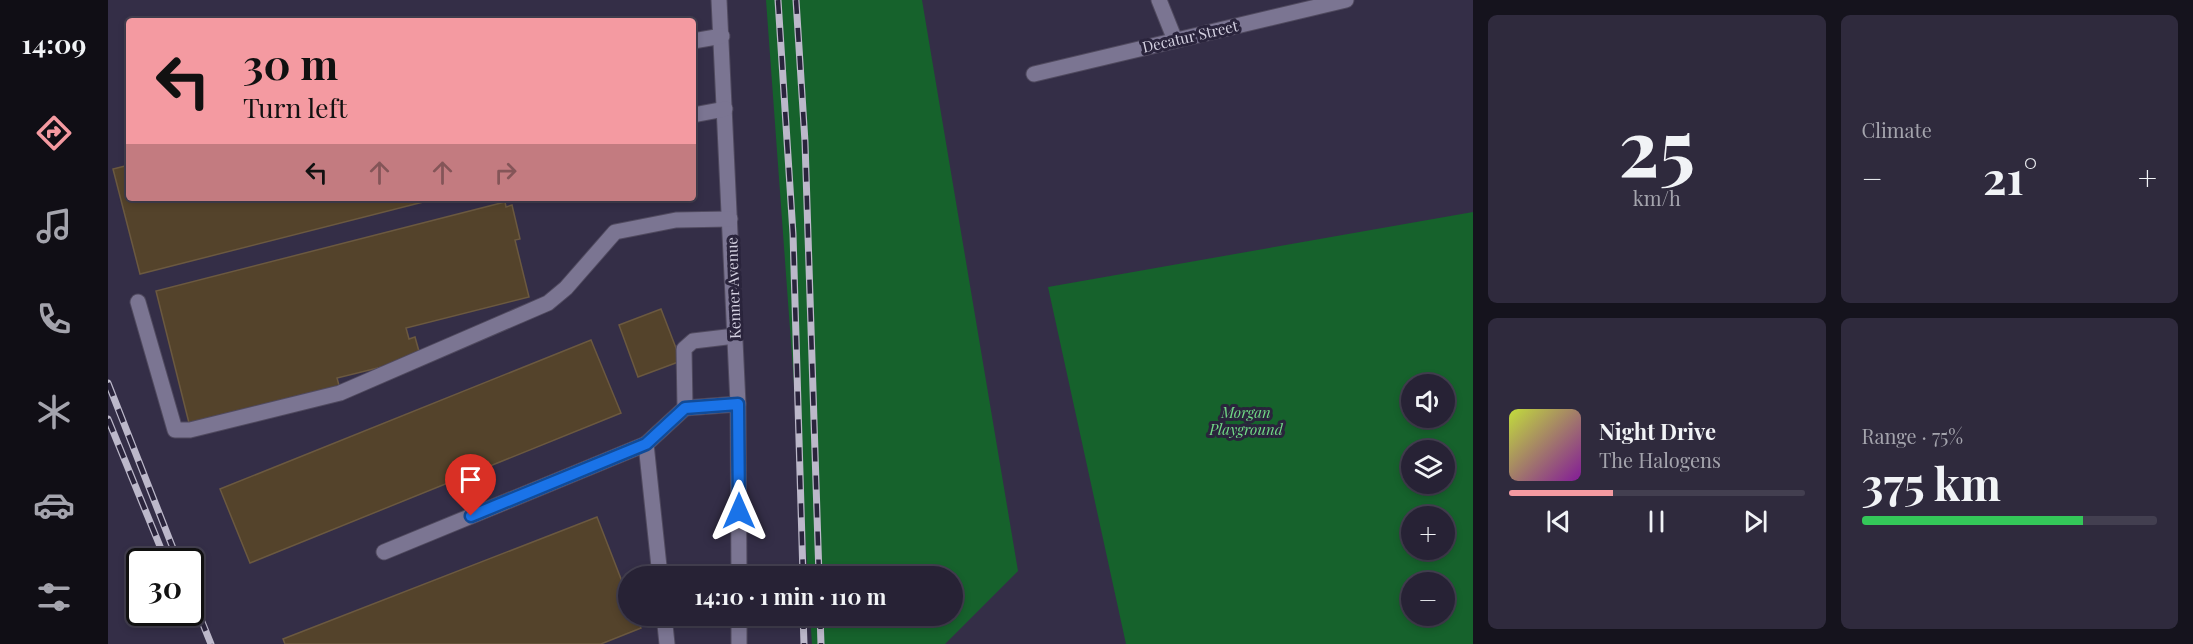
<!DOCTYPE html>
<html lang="en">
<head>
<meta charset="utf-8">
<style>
  body { margin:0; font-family:"Playfair Display",serif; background:#2f2a3d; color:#f1f3f6; height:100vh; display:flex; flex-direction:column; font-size:22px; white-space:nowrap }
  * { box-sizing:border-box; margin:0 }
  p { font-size:20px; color:#a4a4ad }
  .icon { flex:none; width:33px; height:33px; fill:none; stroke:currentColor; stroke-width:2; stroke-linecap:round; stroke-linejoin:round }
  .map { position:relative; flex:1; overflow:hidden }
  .side { display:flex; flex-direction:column; gap:15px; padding:15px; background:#15131d; width:720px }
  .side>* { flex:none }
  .guide { position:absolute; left:18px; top:18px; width:570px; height:183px; border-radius:6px; box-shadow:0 3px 9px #0003,0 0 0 2px #433f50; background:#f49aa1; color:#111; overflow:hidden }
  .controls { position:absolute; left:1293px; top:374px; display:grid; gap:12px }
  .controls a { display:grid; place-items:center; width:54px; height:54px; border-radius:50%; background:#272235; box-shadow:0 3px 9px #0003,0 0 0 2px #433f50; font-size:30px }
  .speed { position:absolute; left:18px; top:548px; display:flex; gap:12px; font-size:30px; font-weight:700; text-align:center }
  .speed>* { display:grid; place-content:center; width:78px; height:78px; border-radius:50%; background:#272235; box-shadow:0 3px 9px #0003,0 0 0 2px #433f50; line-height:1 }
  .speed .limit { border:3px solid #111; border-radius:9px; background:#fff; color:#111 }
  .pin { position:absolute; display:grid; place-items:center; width:51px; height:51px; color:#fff; margin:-62px -26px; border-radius:50% 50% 50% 0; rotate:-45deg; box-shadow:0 0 6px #0007 }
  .pin .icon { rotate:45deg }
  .me { position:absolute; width:66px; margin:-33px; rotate:0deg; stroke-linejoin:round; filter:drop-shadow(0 0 4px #0008) }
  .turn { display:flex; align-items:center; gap:21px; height:126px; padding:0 18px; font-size:27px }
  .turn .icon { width:78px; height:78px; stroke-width:2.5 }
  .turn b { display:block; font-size:42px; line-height:51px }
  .lanes { display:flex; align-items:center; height:57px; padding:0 18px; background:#0003; justify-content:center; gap:30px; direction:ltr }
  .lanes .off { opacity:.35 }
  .big { font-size:45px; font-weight:700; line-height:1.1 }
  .side .widget { flex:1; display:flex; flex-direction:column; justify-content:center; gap:9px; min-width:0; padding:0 21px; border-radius:9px; background:#2f2a3d }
  .side .dial { align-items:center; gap:0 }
  .dial b { font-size:78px; line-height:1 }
  .song { display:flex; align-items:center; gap:18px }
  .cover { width:72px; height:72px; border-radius:9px; background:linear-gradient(135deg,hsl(70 70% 55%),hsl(290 70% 35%)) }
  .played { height:6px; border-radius:3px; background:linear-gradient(90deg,#f49aa1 35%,#433f50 35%) }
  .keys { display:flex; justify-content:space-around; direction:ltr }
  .heat { display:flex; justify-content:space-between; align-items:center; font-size:33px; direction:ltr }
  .charge { height:9px; border-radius:4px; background:linear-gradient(90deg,#34c759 75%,#433f50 0) }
  .side .tiles { flex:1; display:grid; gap:15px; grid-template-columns:repeat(2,1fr) }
  .trip { position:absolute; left:510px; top:566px; width:345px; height:60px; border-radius:30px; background:#272235; box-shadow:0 3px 9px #0003,0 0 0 2px #433f50; font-weight:700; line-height:60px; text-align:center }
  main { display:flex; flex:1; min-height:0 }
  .menu { display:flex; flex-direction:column; width:108px; justify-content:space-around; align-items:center; background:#100e15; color:#a4a4ad }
  .menu .icon { width:42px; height:42px }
  .menu .current { color:#f49aa1 }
  .menu b { font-size:27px; color:#f1f3f6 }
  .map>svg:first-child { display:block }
  .green { fill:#16622c; fill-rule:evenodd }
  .building { fill:#54432b; stroke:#6b5940; stroke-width:1.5 }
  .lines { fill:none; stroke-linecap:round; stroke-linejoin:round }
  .minor-casing { stroke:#504a5f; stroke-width:17 }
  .minor { stroke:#7b7592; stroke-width:15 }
  .rail-casing { stroke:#bcb8ca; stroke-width:7 }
  .rail { stroke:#2a243c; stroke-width:4.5; stroke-dasharray:14; stroke-linecap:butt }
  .route-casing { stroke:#114b97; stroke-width:15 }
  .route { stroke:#1a73e8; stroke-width:10 }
  .labels { text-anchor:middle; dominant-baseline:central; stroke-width:6; stroke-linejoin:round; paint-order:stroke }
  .street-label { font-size:15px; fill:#d4d1e1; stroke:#2a243c }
  .park-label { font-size:15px; font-style:italic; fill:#71da86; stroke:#2a243c }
</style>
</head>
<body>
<main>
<nav class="menu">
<b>14:09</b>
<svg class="icon current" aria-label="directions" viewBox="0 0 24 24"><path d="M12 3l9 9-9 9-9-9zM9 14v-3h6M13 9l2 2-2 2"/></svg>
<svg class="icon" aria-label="music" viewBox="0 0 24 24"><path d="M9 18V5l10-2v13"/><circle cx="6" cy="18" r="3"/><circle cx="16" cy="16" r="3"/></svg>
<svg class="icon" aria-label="phone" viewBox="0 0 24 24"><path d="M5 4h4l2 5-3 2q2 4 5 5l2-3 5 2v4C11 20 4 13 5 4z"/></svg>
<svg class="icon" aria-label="climate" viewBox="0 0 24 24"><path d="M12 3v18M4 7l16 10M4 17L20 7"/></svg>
<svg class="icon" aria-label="car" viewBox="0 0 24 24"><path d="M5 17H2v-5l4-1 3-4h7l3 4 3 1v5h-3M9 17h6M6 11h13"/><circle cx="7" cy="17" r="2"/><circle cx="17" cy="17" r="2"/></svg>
<svg class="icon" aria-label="filters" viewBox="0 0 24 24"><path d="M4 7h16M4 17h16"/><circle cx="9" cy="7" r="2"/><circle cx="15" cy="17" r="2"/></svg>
</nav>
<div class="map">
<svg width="1365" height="644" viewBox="0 0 1365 644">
  <rect width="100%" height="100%" fill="#342e47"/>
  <!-- green -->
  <g class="green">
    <path d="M658,0H814L910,571L837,644H704L702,615H844V576H700Z"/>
    <path d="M1365,212V644H1018L940,287ZM1304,384H1336V417H1304ZM1304,450H1336V483H1304ZM1304,516H1336V549H1304ZM1304,582H1336V615H1304Z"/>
  </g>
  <!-- building -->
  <g class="building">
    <path d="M21,165V198H331L32,274L5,169Z"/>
    <path d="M397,202L398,207L404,205L412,239L407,240L421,297L298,328L301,339L307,337L312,355L306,359L229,378L232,389L82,427L48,291Z"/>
    <path d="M553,309L573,361L530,377L511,325Z"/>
    <path d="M483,340L513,413L142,563L112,489Z"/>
    <path d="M489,517L520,597V615H528L533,628L493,644H177L175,639Z"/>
  </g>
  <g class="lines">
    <!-- minor casing -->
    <g class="minor-casing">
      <g id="minor">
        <path d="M611,0L630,404L631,576"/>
        <path d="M1051,0L1067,40"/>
        <path d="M585,41L614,36"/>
        <path d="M926,74L1238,0"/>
        <path d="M585,115L617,109"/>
        <path d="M30,302L67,430H82L232,393L440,303L458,288L507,232L568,220L622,219"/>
        <path d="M627,336L585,341L576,349L577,408L630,404"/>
        <path d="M276,552L538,444"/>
        <path d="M552,576L538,444L577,408"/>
        <path d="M556,615L559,644"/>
        <path d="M631,615V644"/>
      </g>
    </g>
    <!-- minor -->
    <use href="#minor" class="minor"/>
    <!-- rail casing -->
    <g class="rail-casing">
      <g id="rail">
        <path d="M670,0L685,234L695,576"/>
        <path d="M688,0L697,142L711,576"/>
        <path d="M0,383L70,561"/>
        <path d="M0,419L58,561"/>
        <path d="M82,592L103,644"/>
        <path d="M695,615L696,644"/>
        <path d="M712,615L713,644"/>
      </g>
    </g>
    <!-- rail -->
    <use href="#rail" class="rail"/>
  </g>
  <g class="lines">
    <!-- route casing -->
    <g class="route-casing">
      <path id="route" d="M363,516L538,444L577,408L630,404L631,511"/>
    </g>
    <!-- route -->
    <use href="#route" class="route"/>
  </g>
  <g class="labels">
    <!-- street labels -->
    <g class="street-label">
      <text transform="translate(1082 36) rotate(-13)">Decatur Street</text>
      <text transform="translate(625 288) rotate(-92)">Kenner Avenue</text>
    </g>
    <!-- park labels -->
    <g class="park-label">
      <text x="1138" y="412">Morgan<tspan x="1138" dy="17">Playground</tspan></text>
    </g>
  </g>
</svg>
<div class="controls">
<a><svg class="icon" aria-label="sound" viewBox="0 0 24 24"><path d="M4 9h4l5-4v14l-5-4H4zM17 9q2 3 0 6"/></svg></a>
<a><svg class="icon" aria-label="layers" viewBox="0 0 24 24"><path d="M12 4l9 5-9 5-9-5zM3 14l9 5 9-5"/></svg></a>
<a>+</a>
<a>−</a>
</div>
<div class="speed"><div class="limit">30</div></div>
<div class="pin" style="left:363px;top:516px;background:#d93025"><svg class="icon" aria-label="arrive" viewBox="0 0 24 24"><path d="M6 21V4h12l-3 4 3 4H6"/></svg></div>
<svg class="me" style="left:631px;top:511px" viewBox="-20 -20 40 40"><path d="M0-17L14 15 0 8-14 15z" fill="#1a73e8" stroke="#fff" stroke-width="4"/></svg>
<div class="trip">14:10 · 1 min · 110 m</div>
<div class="guide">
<div class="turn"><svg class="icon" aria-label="left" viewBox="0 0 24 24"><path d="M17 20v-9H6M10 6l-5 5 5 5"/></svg><div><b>30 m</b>Turn left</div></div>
<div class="lanes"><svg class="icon" aria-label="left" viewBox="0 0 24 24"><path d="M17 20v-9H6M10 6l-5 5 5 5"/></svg><svg class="icon off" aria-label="ahead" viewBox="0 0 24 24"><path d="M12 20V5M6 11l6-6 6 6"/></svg><svg class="icon off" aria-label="ahead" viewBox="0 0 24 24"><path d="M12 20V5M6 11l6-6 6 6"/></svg><svg class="icon off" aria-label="right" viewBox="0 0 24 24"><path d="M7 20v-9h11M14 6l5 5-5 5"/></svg></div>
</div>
</div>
<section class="side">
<div class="tiles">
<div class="widget dial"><b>25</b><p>km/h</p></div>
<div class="widget"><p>Climate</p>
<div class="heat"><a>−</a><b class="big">21°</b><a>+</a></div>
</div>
<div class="widget">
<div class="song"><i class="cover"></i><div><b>Night Drive</b><p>The Halogens</p></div></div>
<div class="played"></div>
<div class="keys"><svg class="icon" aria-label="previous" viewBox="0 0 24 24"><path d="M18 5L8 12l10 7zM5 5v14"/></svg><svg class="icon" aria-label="pause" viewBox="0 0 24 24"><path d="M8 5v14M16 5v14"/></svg><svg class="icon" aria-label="next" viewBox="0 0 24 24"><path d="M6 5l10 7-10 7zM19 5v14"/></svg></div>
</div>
<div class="widget"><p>Range · 75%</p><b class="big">375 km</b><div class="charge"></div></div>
</div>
</section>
</main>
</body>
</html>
